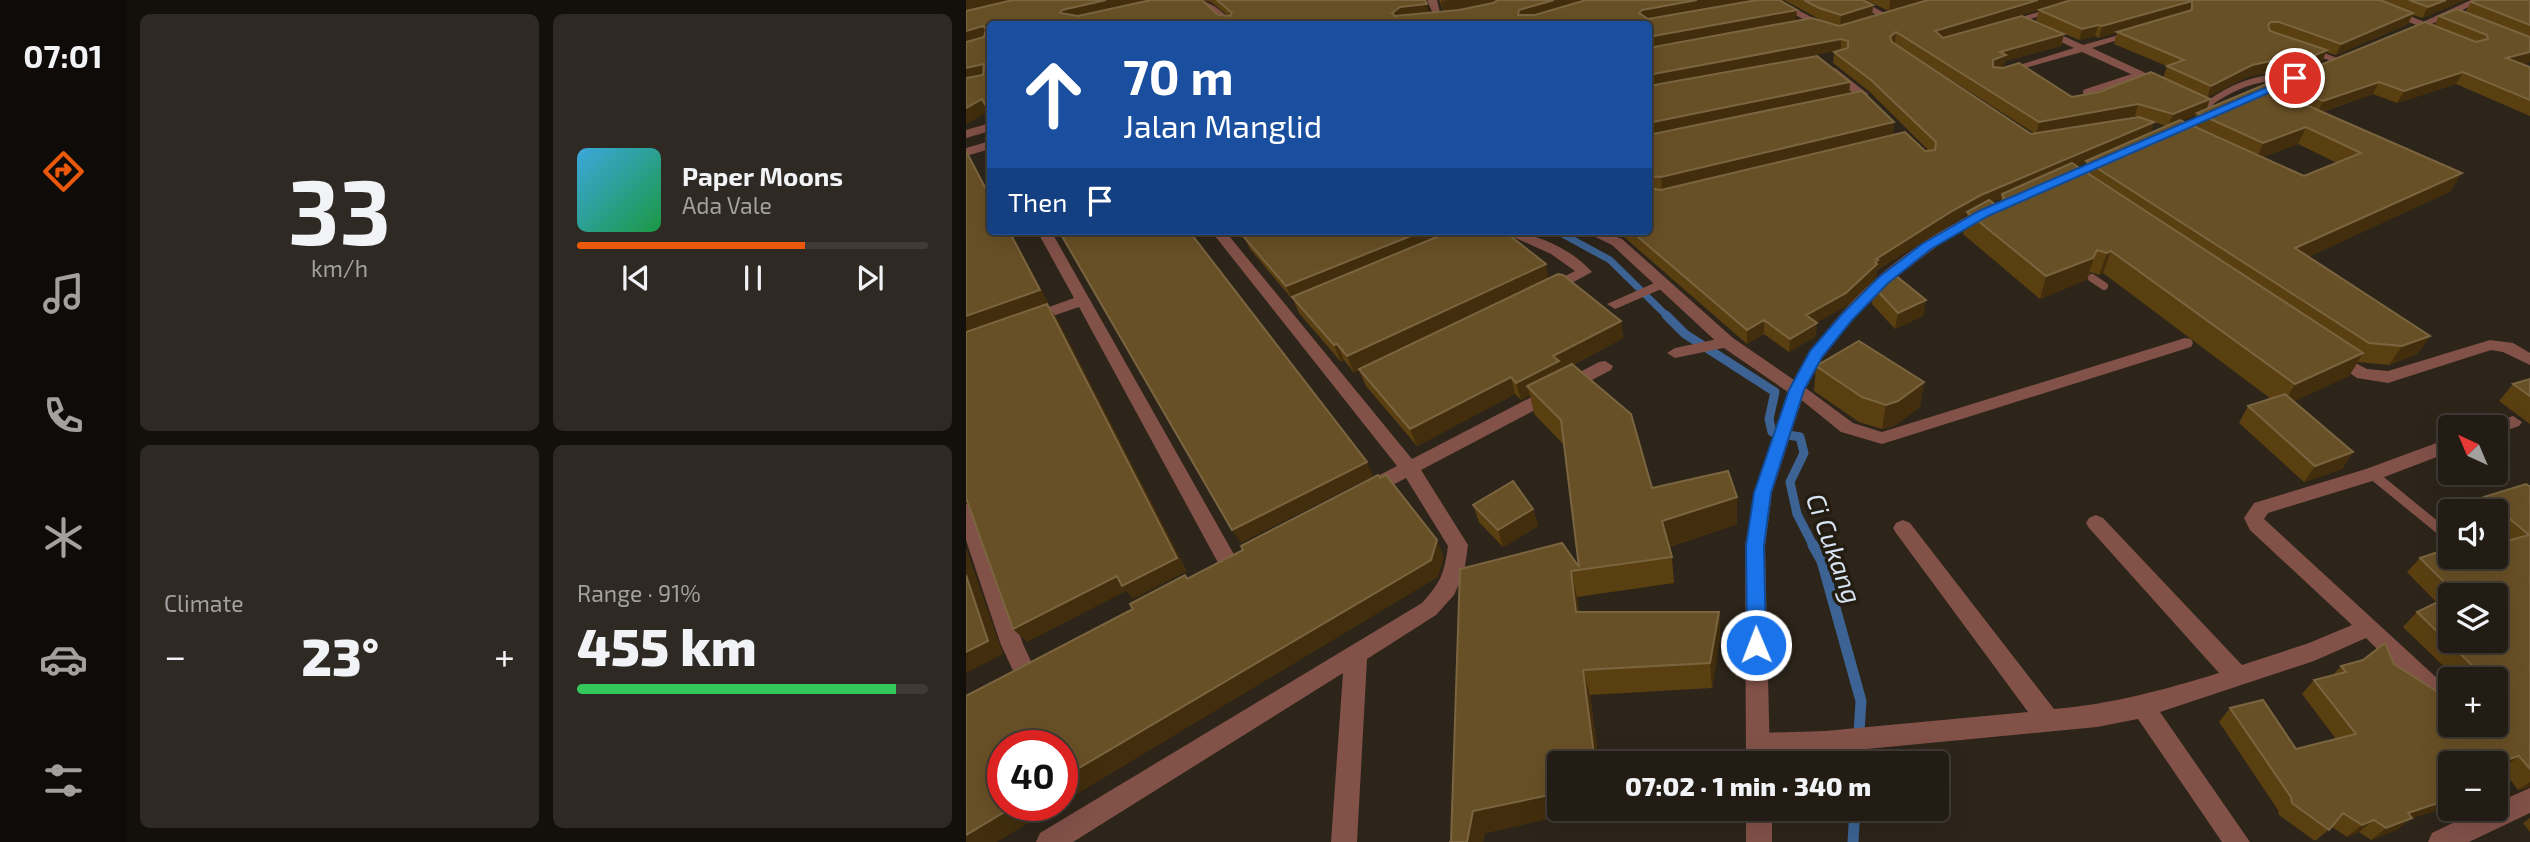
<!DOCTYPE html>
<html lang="en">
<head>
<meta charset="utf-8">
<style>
  body { margin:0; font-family:"Exo 2",sans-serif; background:#2e2922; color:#f1f3f6; height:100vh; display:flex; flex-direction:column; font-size:26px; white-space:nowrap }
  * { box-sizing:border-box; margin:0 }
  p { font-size:23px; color:#a2a1a0 }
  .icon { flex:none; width:38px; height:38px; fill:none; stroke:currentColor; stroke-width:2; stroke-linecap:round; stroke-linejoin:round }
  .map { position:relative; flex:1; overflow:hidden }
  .sheet { display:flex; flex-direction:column; gap:14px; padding:14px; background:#130f0b; width:840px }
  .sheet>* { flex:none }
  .top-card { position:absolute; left:21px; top:21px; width:665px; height:214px; border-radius:7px; box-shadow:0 7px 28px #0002,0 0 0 2px #3f3a34; background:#1a4fa0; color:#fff; overflow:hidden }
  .needle { width:46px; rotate:316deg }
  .tools { position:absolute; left:1472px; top:415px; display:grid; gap:14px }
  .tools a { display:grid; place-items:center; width:70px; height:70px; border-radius:7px; background:#221c14; box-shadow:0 7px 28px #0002,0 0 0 2px #3f3a34; font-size:35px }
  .speed { position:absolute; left:21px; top:730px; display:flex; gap:14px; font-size:35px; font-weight:700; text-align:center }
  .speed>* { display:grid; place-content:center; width:91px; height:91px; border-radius:50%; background:#221c14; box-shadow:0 7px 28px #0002,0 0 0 2px #3f3a34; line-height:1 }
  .speed .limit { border:10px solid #d22; background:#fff; color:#111 }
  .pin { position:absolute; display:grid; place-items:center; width:60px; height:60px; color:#fff; margin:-30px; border:4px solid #fff; border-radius:50%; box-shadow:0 2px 7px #0007 }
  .me { position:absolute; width:77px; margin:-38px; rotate:359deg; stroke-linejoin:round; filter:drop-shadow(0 0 5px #0008) }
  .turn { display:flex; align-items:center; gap:24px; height:147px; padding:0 21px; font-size:32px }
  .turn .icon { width:91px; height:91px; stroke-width:2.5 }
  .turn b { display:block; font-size:49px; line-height:60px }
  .then { display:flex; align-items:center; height:66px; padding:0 21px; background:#0003; gap:14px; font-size:26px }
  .big { font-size:52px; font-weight:800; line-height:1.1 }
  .sheet .tile { flex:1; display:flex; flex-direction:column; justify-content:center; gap:10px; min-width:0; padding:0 24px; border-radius:10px; background:#2e2922 }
  .sheet .dial { align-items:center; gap:0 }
  .dial b { font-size:91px; line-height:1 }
  .song { display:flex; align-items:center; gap:21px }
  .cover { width:84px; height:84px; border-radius:10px; background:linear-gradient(135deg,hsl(200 70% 55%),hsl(140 70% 35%)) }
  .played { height:7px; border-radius:4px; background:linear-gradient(90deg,#ea580c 65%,#3f3a34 65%) }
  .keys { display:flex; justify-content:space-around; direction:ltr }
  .heat { display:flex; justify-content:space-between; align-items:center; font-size:38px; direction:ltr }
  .charge { height:10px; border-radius:5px; background:linear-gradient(90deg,#34c759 91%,#3f3a34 0) }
  .sheet .tiles { flex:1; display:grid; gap:14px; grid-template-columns:repeat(2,1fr) }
  .trip { position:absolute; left:581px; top:751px; width:402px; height:70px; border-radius:7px; background:#221c14; box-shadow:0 7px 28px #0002,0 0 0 2px #3f3a34; font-weight:800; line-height:70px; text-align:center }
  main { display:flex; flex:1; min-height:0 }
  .dock { display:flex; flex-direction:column; width:126px; justify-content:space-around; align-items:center; background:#0e0b08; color:#a2a1a0 }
  .dock .icon { width:49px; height:49px }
  .dock .on { color:#ea580c }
  .dock b { font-size:32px; color:#f1f3f6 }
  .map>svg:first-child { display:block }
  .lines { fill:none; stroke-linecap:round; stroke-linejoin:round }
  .stream-far2 { stroke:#3c6393; stroke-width:7 }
  .stream-far1 { stroke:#3c6393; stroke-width:9 }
  .stream { stroke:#3c6393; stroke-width:11 }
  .service-far2 { stroke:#825148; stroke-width:6 }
  .service-far1 { stroke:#825148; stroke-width:8 }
  .service { stroke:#825148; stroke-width:10 }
  .minor { fill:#825148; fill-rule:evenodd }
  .tertiary { fill:#825148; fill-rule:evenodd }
  .wall { fill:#5a3f11; fill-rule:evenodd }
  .shaded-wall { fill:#422e0c }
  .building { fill:#685026; stroke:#7a6540; stroke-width:2 }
  .route { fill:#1a73e8; stroke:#114b97; stroke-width:2 }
  .labels { text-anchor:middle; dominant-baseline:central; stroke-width:7; stroke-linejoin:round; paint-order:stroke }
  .water-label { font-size:26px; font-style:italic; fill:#d8e4f3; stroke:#231c11 }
</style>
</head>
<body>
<main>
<nav class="dock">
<b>07:01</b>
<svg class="icon on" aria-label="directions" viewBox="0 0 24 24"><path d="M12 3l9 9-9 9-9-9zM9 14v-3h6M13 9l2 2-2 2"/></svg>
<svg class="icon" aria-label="music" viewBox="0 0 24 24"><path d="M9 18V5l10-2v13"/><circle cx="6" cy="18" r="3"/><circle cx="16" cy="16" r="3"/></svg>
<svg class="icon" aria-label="phone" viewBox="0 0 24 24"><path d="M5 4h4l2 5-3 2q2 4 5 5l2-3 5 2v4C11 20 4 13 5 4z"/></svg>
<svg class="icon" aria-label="climate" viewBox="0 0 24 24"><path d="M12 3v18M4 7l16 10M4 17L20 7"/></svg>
<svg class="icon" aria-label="car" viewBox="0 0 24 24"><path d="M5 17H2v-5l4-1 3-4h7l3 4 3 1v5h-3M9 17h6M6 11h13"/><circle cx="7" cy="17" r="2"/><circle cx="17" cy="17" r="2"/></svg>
<svg class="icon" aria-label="filters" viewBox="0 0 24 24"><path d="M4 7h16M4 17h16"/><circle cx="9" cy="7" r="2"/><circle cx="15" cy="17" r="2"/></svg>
</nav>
<section class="sheet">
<div class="tiles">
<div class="tile dial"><b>33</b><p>km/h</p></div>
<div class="tile">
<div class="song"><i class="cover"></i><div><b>Paper Moons</b><p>Ada Vale</p></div></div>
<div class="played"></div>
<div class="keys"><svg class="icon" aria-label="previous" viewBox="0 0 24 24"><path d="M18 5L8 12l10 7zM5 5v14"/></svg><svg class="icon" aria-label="pause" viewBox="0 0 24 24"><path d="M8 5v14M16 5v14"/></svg><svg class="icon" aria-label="next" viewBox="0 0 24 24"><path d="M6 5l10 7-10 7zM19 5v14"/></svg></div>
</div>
<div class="tile"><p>Climate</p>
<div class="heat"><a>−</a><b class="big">23°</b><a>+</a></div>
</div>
<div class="tile"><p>Range · 91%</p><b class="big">455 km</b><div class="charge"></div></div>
</div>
</section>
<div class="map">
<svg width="1564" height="842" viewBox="0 0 1564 842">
  <rect width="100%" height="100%" fill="#2d251a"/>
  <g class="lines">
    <!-- stream-far2 -->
    <path class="stream-far2" d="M591,231L644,260L702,317"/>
    <!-- stream-far1 -->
    <path class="stream-far1" d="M700,315L719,334L809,392L803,419L806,432L834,437L838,453L824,482L831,514L848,547"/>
    <!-- stream -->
    <g class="stream">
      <path d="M847,545L856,561L895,701L891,763"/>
      <path d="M887,842L889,808"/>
    </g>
    <!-- service-far2 -->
    <g class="service-far2">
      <path d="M1431,14L1458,25"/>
      <path d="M1120,92L1175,74"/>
      <path d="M1242,104C1268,85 1296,74 1329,78"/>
    </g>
    <!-- service-far1 -->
    <path class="service-far1" d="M1126,278L1138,286"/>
    <!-- service -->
    <path class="service" d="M1406,474L1476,531"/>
    <!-- minor -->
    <g class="minor">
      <path d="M461,0H471L476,21H470Z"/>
      <path d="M801,0H813L866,28L858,30Z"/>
      <path d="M882,0H894L926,17L918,19Z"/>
      <path d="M1112,0H1127L1041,26L1033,24Z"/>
      <path d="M1074,28H1080L1117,45L1174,29V33L1126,48L1259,110L1249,112L1116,52L1034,75V71L1108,48L1074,32Z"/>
      <path d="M1333,46H1341L1376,60L1371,63L1333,50Z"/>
      <path d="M861,68H869L902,94V98L880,101V97L889,95L861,72Z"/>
      <path d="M24,123V131L0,138V130Z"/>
      <path d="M24,141V149L0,156V148Z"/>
      <path d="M71,231H85L270,558L273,564L270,570L263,572L256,570L113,307L66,323L58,318L61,315L108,298Z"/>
      <path d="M245,231H259L446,459L633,362L639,361L647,366L645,370L455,470L502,545L498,573L488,595L470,615L401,659L391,842H365L377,673L107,842H70L74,833L456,603C475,582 478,574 482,546L440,478L410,494H396L394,489L396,484L431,466Z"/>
      <path d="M534,231C566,231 605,248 626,272L589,292H579L577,289L579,286L609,271L585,254Z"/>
      <path d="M695,280L700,281L702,284L700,287L654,307L649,309L641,304Z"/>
      <path d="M761,337L767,338L769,342L767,346L709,358L701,353L709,348Z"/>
      <path d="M1219,338L1225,339L1227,343L1225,347L916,444L875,432L823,390L825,386H837L887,423L916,432Z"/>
      <path d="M1524,340L1547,343L1564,353V365L1537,352L1525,350L1422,383L1391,378L1360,357L1368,352L1401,369L1422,371Z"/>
      <path d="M1547,416L1556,422L1553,426L1530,434V427H1522L1524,424Z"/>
      <path d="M1484,438V452L1413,479L1302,513L1298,519L1484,690V714L1475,712L1400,638L1348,661L1194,712L1284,842H1256L1172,719L1131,727L859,753L792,755L784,752L780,744L784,736L792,733L859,731L1062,712L930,533L927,528L930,523L937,520L944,523L1088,709C1147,704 1197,690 1253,673L1123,528L1120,523L1123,518L1130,515L1137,518L1276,665L1343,643L1386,625L1284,530L1278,518L1288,503L1400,469Z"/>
      <path d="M0,504L7,506L10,511L57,644L69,670L66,677L58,680L50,677L35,645L0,540Z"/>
      <path d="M1564,788V813L1503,842H1462L1466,833L1518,808H1530V803Z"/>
    </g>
    <!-- tertiary -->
    <g class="tertiary">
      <path d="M225,0C245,0 255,10 268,24H258L241,8Z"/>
      <path d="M1505,0H1518L1444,34L1435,32Z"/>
      <path d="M1018,209L1025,213L1023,216L978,241L922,283L886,320L857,357L839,390L806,493L799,546L804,763H780L779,546L788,493L822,392L755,346L646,245L617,231H636L656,239L767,338L828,380C863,316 921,261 984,226C995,220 1006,212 1018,209Z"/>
      <rect x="780" y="808" width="26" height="34"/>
    </g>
  </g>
  <!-- wall -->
  <g class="wall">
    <path d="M0,0H459L463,13L478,12L473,0H788L830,21L873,26L923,11L900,0H1104L1029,23L1098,34L1095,46L1039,61L1037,67L1035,68L1106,97L1197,78L1201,66L1148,44L1151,32L1133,38L1129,36L1113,40L1070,21L1073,10L1105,0H1499L1456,18L1447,15L1442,24L1370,55L1360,52L1356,61L1329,72H1305L1281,77L1242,97L1240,109L1310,88L1313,82L1468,26L1473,16L1499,12L1505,2L1564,0V62L1556,64L1564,67V116L1490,84L1431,103L1407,94L1356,112L1485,191L1342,257L1464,336L1451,354L1423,365L1392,362L1383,376L1327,401L1387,452L1376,469L1338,482L1273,423L1282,406L1305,399L1137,273L1133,275L1124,272L1120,280L1074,299L997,234L1001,214L911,270L910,278L879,307L850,322V336L823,352L798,334L781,344L658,237L642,231H682V24H24L23,111L0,124ZM236,0L245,2L261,15H252ZM525,3L493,10L483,11ZM934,47L1068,133L1065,134ZM869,51L868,52L867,63L904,92L963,151L695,190L927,135L928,122L883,94L884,82L747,75ZM1230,115L1226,125L1216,120ZM1169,116L1172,117L1113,126ZM1188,122L1200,126L1184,133ZM1332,144L1371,163L1338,176L1296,157ZM1120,162L1117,170L1110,166ZM1035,198L1034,204L1030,205L1026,202Z"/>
    <path d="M814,0H897L907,5L906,16L874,26L853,19L820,1Z"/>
    <path d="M268,231H538L582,278L655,321L657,338L607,365L686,488L771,524L703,547L706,557L708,583L611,597L613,612H753L754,638L746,688L624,695L633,763H593V808H630L519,833L517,842H483H485L494,569L613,567L598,445L568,414L564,395L555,400L549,394L451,446L400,386L393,370L388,373L378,360L375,362L333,313L327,299H326L284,249L278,237L274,238Z"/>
    <path d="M908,287L960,300L957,316L929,329L906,304Z"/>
    <path d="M850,366L958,382L954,407L928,426L916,429L893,422L848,391Z"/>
    <path d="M1564,379V424L1533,401L1547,384Z"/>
    <path d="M1564,486V787L1552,790L1536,769L1484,763V808H1494L1483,813L1478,808L1446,818L1430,830L1405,840L1393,832L1381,837L1366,827L1349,841L1313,815L1312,810L1253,722L1264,708L1330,749L1370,739L1336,694L1348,680L1366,676L1375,666L1428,664L1484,724L1530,679H1491L1437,627L1451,612L1471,603L1441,572L1454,558L1484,556L1538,541L1530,533V511H1506L1518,497ZM1484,595H1530L1484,640Z"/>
    <path d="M507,505L567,509L572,526L537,547L513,522Z"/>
    <path d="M1564,818V832L1557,823Z"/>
  </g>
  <!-- shaded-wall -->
  <g class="shaded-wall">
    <path d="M0,0H57L0,12Z"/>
    <path d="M140,0H190L99,24L94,13L96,10Z"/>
    <path d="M481,0H540L478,12L475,1Z"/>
    <path d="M588,0H624L555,24L552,15L553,10Z"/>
    <path d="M731,0H788L674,24L673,13L676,10Z"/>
    <path d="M924,0H962L923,11Z"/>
    <path d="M1072,0H1104L968,43L969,31Z"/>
    <path d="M1480,0H1499L1456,18L1462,7Z"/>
    <path d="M1226,1L1223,12L1133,38L1136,26Z"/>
    <path d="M461,4L463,15L429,24L426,13L434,7Z"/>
    <path d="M907,5L906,16L874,26L875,15Z"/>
    <path d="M831,10L830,21L682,48V37Z"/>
    <path d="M1447,13L1442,24L1370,55L1375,44Z"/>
    <path d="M1132,25L1129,36L1113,40L1116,29Z"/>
    <path d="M17,26L23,37L0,44V31Z"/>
    <path d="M930,32L929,44L922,48L924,37Z"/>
    <path d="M1098,34L1095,46L1039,61L1037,67L1025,71L1027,60L1034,52Z"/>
    <path d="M875,39V50L682,87V75Z"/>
    <path d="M1361,50L1356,61L1329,72L1335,61Z"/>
    <path d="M1564,52V62L1533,70L1540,58Z"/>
    <path d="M1310,60L1305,72L1281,77L1241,98L1245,86L1286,65Z"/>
    <path d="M18,64L24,74L0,81V68Z"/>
    <path d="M1497,72L1490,84L1431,103L1438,91Z"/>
    <path d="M884,82L883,94L682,135V123Z"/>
    <path d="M1413,82L1407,94L1351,113L1357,101Z"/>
    <path d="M16,99L24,111L0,124V108Z"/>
    <path d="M1244,99L1240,111L1231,113L1230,115L1202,126L1207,114Z"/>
    <path d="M1172,104L1169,116L1070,134L1073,122Z"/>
    <path d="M928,122L927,135L696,189L695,177Z"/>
    <path d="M1188,122L1184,134L1038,197L1036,194L1035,198L1001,212V214L911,270L910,278L879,307L839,329L840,315L910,259L986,211L1015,195Z"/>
    <path d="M1340,127L1332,144L1290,160L1297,143Z"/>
    <path d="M0,150L24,194V197L0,151Z"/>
    <path d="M1496,173L1485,191L1320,267L1329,248Z"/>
    <path d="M43,231H44L83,304L81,305L91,318L221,571L167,599L160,591L61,642L47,629L0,333V316Z"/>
    <path d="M271,231H292L274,238Z"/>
    <path d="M457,231H484L326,297L327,299H326L320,286Z"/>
    <path d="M1131,250L1120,280L1074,299L1080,276Z"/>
    <path d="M1145,251L1137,273L1133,275L1141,253Z"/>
    <path d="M580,264L583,281L388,373L381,356Z"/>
    <path d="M960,300L957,316L929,329L932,313Z"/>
    <path d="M798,320V334L781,344V330Z"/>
    <path d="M655,321L657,338L595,371L561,386L564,395L555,400L550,383L587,356Z"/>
    <path d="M851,323L850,336L823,352L824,339Z"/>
    <path d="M1464,336L1451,354L1423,365L1436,346Z"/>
    <path d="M371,344L378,360L375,362L368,345Z"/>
    <path d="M1397,353L1383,376L1316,407L1329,384Z"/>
    <path d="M545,377L549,394L451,446L444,429Z"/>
    <path d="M958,382L954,407L928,426L916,429L920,405Z"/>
    <path d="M1387,452L1376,469L1338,482L1349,466Z"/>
    <path d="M401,462L407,476L275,543L266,530Z"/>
    <path d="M771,497V524L698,548L696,521Z"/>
    <path d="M567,509L572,526L537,547L532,530Z"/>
    <path d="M471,540L478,557L472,577L96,803V778Z"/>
    <path d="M0,548L37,654L0,673Z"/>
    <path d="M605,571L611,597L616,637L610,612Z"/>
    <path d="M753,612L754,638L746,688L744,663Z"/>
    <path d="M617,670L624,695L633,763H629Z"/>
    <path d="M1553,756L1536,769L1530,771V763Z"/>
    <path d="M1564,782V787L1552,790Z"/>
    <path d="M593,793V808H630L519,833L517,842H501L507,811Z"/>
    <path d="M1484,799V803L1478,808L1426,825L1442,813Z"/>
    <path d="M50,805H92L31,842H0V835Z"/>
    <path d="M1446,818L1430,830L1405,840L1420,828Z"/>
    <path d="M1408,820L1393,832L1381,837L1396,825Z"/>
  </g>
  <!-- building -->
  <g class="building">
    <path d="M47,0H140L96,10L94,13L112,16L185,0H236L252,15L264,16L266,13L251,0H459L461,4L434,7L426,13L429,16L493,10L527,3L532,0H588L553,10L552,15H569L620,0H731L676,10L673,13L682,19L791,0H813L831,10L682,37V24H544L543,23L537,24H24V113L16,99L0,108V78L17,75L18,64L0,68V42L18,37L20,29L17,26L0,31V11Z"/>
    <path d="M838,0H897L907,5L875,15L853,8Z"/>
    <path d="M962,0H1072L969,31L977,38L1056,16L1098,34L1034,52L1040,55L1027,60V67L1037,68L1053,63L1106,97L1133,92L1185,72L1244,99L1207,114L1172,104L1073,122L930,32L924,37L926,42L1065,134L1173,117L1188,122L1015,195L986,211L910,259L912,260L909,262L911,264L880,293L840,315L851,323L824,339L798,320L781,330L665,231H682V188L695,190L939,132L959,151L969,150L970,142L905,80L868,52L882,48V41L875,39L682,75V48L846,18L873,26Z"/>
    <path d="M1105,0H1414L1447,13L1375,44L1313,22H1305L1302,25L1304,31L1361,50L1335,61L1310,60L1286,65L1245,86L1201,66L1218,60L1151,32L1226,10V1L1136,26L1132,25L1116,29L1073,10Z"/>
    <path d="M1443,0H1480L1462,7Z"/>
    <path d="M1509,0H1564V25L1505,2Z"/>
    <path d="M1491,9L1564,37V52L1540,58L1564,67V100L1497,72L1438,91L1413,82L1357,101L1313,82L1459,22L1510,42L1522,39L1521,35L1473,16Z"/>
    <path d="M851,56L884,82L682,123V86Z"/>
    <path d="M1300,84L1343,102L1338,104L1496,173L1329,248L1464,336L1436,346L1403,343L1120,161L1214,120L1338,176L1395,153L1340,127L1297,143L1231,113Z"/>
    <path d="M896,91L928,122L695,177L682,176V135Z"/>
    <path d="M0,151L24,197V231H43L74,290L0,316Z"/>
    <path d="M1106,163L1397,353L1329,384L1145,251L1141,253L1131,250L1127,258L1080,276L1001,212L1023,200L1030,205L1035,204L1038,199L1036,194Z"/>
    <path d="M93,231H223L401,462L266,530Z"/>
    <path d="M289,231H457L320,286L277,236Z"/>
    <path d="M485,231H538L580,264L381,356L371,344L368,345L326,297Z"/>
    <path d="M924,271L960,300L932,313L908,287Z"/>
    <path d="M592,274L597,275L655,321L587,356L593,361L550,383L545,377L444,429L393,369Z"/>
    <path d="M81,304L211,558L156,586L151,576L47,629L0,498V332Z"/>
    <path d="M893,341L958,382L932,401L920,405L896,397L850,366Z"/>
    <path d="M606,364L665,414L686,488L762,471L771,497L696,521L706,557L605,571L610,612H753L744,663L617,670L629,763H593V793L507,811L501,842H483H485L494,569L596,543L613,567L595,420L561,386Z"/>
    <path d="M1564,379V396L1547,384Z"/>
    <path d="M1319,394L1387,452L1349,466L1282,406Z"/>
    <path d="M412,475L414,478L420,475L471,540L465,560L96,778V746H37V805H50L0,835V696L167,609L164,604L219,575L221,579L277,550L275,546Z"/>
    <path d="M547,481L567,509L532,530L507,505Z"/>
    <path d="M1560,484L1563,486H1564V769L1553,756L1530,763H1484V799L1442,813L1446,818L1420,828L1408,820L1396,825L1377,813L1363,830L1326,803L1325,797L1264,708L1297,700L1330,749L1390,734L1348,680L1380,672L1375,666L1397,660L1419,643L1428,664L1470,691L1477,689L1484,696V724H1530V679H1512L1515,678L1510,672H1513L1451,612L1484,596V640H1530V595H1487L1490,594L1454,558L1484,548V556H1530V544L1563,535L1518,497Z"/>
    <path d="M0,575L22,641L0,652Z"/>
  </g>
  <!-- route -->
  <path class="route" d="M1329,75L1334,78L1332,80L1022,216L965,249L922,283L886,320L856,357L838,390L805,493L798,546L800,645L798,651L790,654L783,651L781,645L780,546L788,493L823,390L844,351L876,314L913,277L956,244L1013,211Z"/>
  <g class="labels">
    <!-- water labels -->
    <g class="water-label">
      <text transform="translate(869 548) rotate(70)">Ci Cukang</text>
    </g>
  </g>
</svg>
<div class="tools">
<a><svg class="needle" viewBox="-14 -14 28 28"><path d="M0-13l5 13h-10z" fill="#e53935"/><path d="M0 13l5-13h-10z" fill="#a2a1a0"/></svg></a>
<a><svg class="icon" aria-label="sound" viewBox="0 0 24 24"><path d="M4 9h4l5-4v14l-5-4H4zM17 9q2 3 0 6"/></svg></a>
<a><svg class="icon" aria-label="layers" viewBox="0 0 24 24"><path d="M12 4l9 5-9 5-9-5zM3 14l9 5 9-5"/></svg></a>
<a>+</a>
<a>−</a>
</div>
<div class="speed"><div class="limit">40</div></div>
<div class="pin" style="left:1329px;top:78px;background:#d93025"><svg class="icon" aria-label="arrive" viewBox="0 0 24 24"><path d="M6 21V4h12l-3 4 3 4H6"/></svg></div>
<svg class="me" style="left:790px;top:645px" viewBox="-20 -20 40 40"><circle r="17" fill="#1a73e8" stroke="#fff" stroke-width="3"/><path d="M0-11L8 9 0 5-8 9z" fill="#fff"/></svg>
<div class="trip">07:02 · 1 min · 340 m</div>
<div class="top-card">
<div class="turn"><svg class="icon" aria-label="ahead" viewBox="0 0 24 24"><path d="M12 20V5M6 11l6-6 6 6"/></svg><div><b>70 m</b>Jalan Manglid</div></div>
<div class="then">Then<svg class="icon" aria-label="arrive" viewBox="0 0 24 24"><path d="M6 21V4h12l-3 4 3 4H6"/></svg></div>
</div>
</div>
</main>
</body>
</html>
